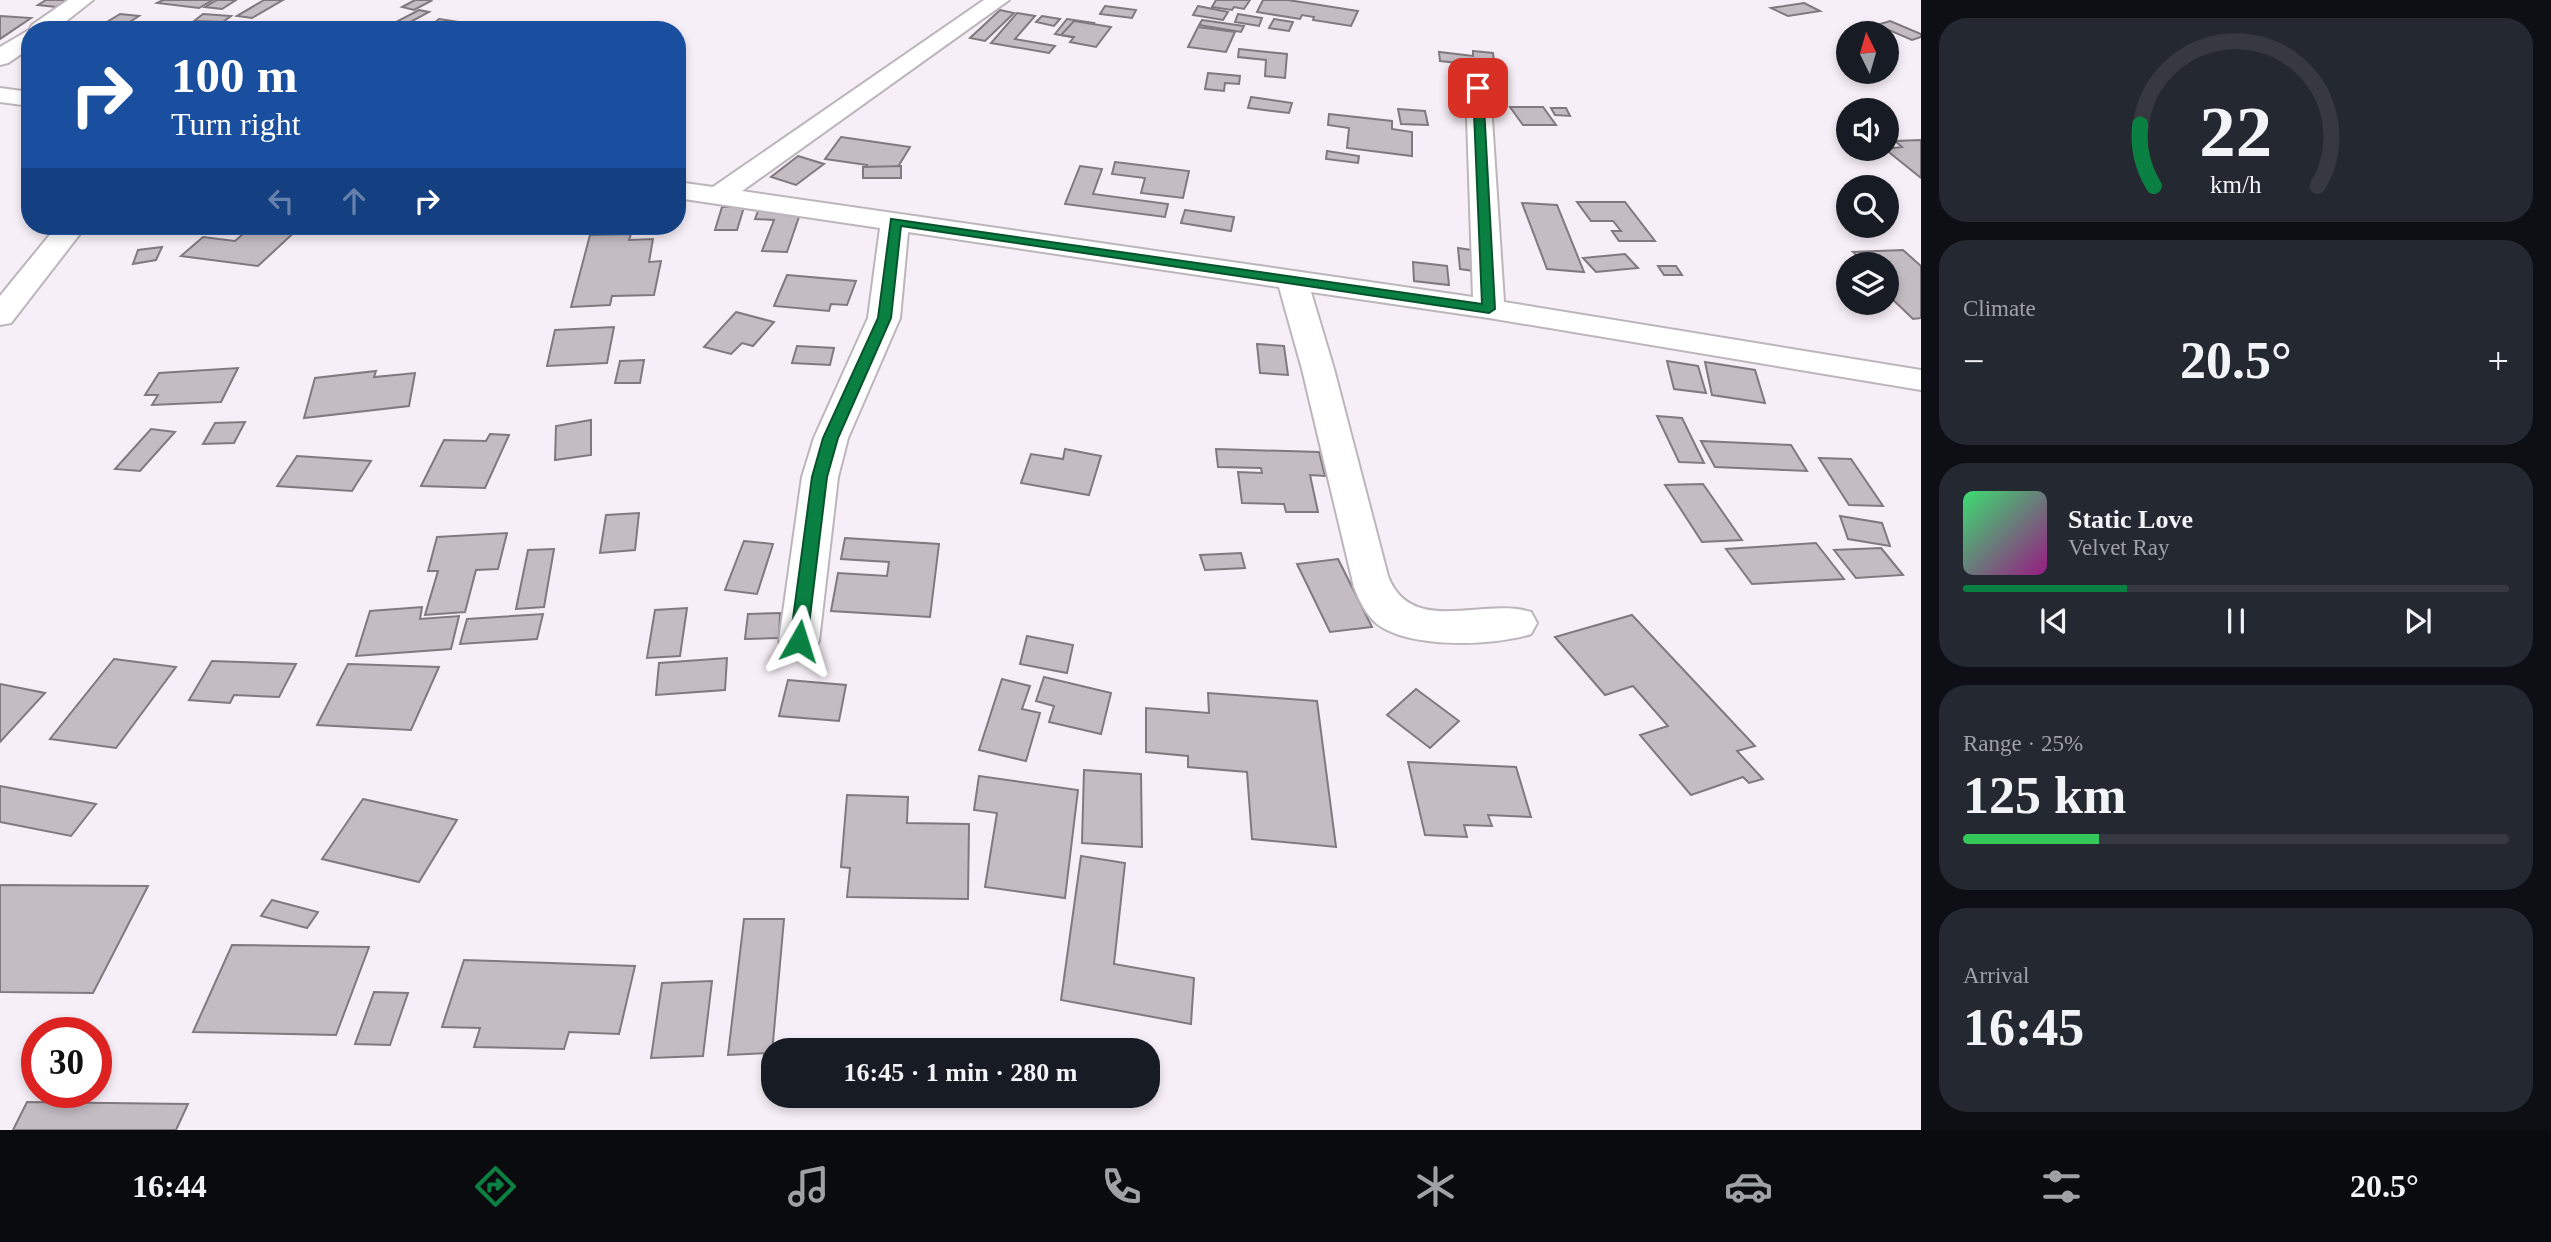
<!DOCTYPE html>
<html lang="en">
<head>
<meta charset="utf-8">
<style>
  body { margin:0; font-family:"Times New Roman",serif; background:#242831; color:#f1f3f6; height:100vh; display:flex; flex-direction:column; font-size:26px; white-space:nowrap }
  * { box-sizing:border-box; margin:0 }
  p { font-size:23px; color:#9ea1a6 }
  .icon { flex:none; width:38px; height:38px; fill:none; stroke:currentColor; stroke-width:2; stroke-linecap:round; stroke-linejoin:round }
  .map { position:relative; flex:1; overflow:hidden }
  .panel { display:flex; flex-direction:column; gap:18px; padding:18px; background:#0d0f14; width:630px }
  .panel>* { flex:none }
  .top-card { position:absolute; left:21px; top:21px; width:665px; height:214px; border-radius:28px; box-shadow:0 4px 10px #0003; background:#1a4fa0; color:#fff; overflow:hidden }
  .needle { width:46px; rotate:355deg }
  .controls { position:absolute; left:1836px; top:21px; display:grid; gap:14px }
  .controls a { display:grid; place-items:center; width:63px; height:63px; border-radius:50%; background:#171b24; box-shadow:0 4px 10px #0003; font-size:35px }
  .speed { position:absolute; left:21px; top:1017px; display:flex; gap:14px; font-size:35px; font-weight:700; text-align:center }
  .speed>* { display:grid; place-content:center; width:91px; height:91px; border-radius:50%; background:#171b24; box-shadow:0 4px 10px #0003; line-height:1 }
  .speed .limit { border:10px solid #d22; background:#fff; color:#111 }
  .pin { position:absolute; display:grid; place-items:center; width:60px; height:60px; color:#fff; margin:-30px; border-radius:14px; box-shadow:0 4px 10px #0006 }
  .me { position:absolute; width:77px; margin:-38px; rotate:6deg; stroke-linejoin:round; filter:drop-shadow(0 0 5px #0008) }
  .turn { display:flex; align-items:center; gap:24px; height:147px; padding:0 35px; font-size:32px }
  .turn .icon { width:91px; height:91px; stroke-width:2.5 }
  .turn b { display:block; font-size:49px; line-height:60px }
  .lanes { display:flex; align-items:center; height:66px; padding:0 35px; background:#0003; justify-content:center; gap:35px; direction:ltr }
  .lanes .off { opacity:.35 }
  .big { font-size:52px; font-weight:600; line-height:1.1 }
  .panel .widget { flex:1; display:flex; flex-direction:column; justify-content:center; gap:10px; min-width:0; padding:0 24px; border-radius:28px; background:#242831 }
  .panel .dial { align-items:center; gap:0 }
  .dial svg { height:182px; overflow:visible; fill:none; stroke:#363941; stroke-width:7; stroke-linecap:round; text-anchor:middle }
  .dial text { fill:#f1f3f6; stroke:none }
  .song { display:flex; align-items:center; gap:21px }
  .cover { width:84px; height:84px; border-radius:10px; background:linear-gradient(135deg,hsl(140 70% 55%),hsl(310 70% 35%)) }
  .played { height:7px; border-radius:4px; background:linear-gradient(90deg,#0b8043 30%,#363941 30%) }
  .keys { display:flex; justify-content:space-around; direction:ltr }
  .heat { display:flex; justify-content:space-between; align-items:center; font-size:38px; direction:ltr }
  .charge { height:10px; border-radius:5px; background:linear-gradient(90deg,#34c759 25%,#363941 0) }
  .trip { position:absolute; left:761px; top:1038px; width:399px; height:70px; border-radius:28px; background:#171b24; box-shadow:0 4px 10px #0003; font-weight:600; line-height:70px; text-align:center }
  .tab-bar { display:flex; height:112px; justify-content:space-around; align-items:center; background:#090b0e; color:#9ea1a6 }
  .tab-bar .icon { width:49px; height:49px }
  .tab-bar .current { color:#0b8043 }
  .tab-bar b { font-size:32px; color:#f1f3f6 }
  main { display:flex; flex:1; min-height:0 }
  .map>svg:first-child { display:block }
  .building { fill:#c3bcc3; stroke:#80797f; stroke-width:2 }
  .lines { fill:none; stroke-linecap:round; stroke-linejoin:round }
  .minor-casing { stroke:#bdb5bc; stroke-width:4 }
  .minor { fill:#fff; fill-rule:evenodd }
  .route { fill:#0b8043; stroke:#07532c; stroke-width:2 }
</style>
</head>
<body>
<main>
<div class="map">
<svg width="1921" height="1130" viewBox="0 0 1921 1130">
  <rect width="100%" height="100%" fill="#f7eff7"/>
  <!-- building -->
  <g class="building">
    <path d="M46,0H67L56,7L38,5Z"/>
    <path d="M163,0H213L199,8L157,3Z"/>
    <path d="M217,0H236L222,9L205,7Z"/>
    <path d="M264,0H283L252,18L237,16Z"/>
    <path d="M415,0H428L431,1L414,10L402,7Z"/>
    <path d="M1216,0H1250L1244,9L1234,7L1232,10L1212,7Z"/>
    <path d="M1263,0H1288L1358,11L1351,26L1313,20L1314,17L1302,15L1300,19L1257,12Z"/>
    <path d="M1804,3L1820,11L1788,16L1771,8Z"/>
    <path d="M1105,6L1136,10L1132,18L1100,14Z"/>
    <path d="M1198,6L1228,12L1223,20L1193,15Z"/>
    <path d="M419,10L429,12L405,25L394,23Z"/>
    <path d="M1000,10L1014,13L985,41L970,38Z"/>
    <path d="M1017,13L1035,16L1015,39L1055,46L1049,53L991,43Z"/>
    <path d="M120,14L139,16L117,30H94Z"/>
    <path d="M203,14L231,16L223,22L194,21Z"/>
    <path d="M1238,14L1262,18L1259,26L1235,22Z"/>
    <path d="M0,16L31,18L0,39Z"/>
    <path d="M1042,16L1060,19L1054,26L1036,22Z"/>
    <path d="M439,19L466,23L456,30H425Z"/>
    <path d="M1067,19L1094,23L1082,39L1055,34Z"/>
    <path d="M1274,19L1293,22L1289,31L1269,28Z"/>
    <path d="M1202,20L1244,26L1241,32L1199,25Z"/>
    <path d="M1074,21L1111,27L1096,47L1070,42L1074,37L1061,35Z"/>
    <path d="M1890,21L1921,34V37L1912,40L1877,25Z"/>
    <path d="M372,22L391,27L385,30L359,29Z"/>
    <path d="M484,22L527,27L523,30H474Z"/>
    <path d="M149,23L169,24L161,30H140Z"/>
    <path d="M1198,27L1235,32L1226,52L1188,47Z"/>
    <path d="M1239,49L1287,54L1285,78L1265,76L1266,60L1238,57Z"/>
    <path d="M1473,51L1493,53L1495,67L1440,61L1439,52L1473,56Z"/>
    <path d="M1208,73L1240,76L1239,84L1225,83L1224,91L1205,89Z"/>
    <path d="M1251,97L1292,103L1289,113L1248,108Z"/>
    <path d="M1510,107H1543L1556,125H1523Z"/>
    <path d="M1551,108H1566L1570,116L1555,115Z"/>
    <path d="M1398,109L1425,111L1428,125L1401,124Z"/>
    <path d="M1329,114L1392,121V129L1412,132V156L1347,148L1349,128L1328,125Z"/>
    <path d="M841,137L910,147L893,175L863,171L867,165L825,159Z"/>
    <path d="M1921,140V178L1885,149L1902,147L1895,141Z"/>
    <path d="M1327,151L1359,156L1358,163L1326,159Z"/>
    <path d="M798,156L824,164L796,185L771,177Z"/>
    <path d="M1115,162L1189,171L1183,198L1141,193L1145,178L1112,174Z"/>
    <path d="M901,166V178H863V167Z"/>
    <path d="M1080,166L1102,169L1093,194L1168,204L1165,217L1065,204Z"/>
    <path d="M1577,202H1625L1655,241H1619L1612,231H1621L1613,221H1591Z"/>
    <path d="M1522,203L1557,205L1584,272L1547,269Z"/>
    <path d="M760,206L802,208L787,252L762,251L774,220L755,219Z"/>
    <path d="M722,207H744L737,230H715Z"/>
    <path d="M1185,210L1234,217L1231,231L1181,223Z"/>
    <path d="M252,226H301L258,266L181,256L203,237L235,241Z"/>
    <path d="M631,234L629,240L653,239L649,262L661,261L654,295L612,296L610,305L571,307L590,235Z"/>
    <path d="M162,247L156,260L133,264L138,250Z"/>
    <path d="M1458,248L1478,251L1481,272L1460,269Z"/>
    <path d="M1903,250L1921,266V318L1913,319L1886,293L1895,292L1886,284V264H1866L1853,252Z"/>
    <path d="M1625,254L1638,268L1596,272L1583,258Z"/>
    <path d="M1413,262L1447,266L1449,285L1414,281Z"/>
    <path d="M1658,266H1676L1682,275H1664Z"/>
    <path d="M787,275L856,281L847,305L831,304L829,311L774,306Z"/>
    <path d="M736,312L774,322L753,346L742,343L731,354L704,347Z"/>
    <path d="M614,327L607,363L547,366L555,330Z"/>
    <path d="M1257,344L1284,346L1288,375L1260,373Z"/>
    <path d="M797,346L834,348L830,365L792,363Z"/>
    <path d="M644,360L640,383H615L620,361Z"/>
    <path d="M1667,361L1698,366L1706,393L1674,389Z"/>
    <path d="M1705,362L1755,370L1765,403L1712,395Z"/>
    <path d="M238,368L221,402L152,405L158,395H145L159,373Z"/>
    <path d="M376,371L374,377L415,373L409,406L304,418L315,378Z"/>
    <path d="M1657,416L1682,418L1704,463L1679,462Z"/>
    <path d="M591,420V455L555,460L556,426Z"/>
    <path d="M245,422L234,443L203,444L215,423Z"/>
    <path d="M151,429L175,432L140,471L115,469Z"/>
    <path d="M490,434L509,435L485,488L421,486L444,440L486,441Z"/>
    <path d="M1701,441L1791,445L1807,471L1715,467Z"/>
    <path d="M1065,449L1101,456L1089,495L1021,483L1031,454L1063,459Z"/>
    <path d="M1216,449L1319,452L1325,476L1310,475L1318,512H1286L1284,504L1242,503L1238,472L1262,473L1261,468L1218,467Z"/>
    <path d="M297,456L371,461L352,491L277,486Z"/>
    <path d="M1819,458L1851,459L1883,506L1849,505Z"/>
    <path d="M1703,484L1742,540L1702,542L1665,485Z"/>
    <path d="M639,513L635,550L600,553L606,515Z"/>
    <path d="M1840,516L1882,523L1890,546L1848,539Z"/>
    <path d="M507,533L498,569L476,570L465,612L425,615L438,571H428L437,537Z"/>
    <path d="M845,538L939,544L930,617L831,611L838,573L887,576L889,562L841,559Z"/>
    <path d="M744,541L773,544L757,594L725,590Z"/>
    <path d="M1816,543L1844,579L1752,584L1726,549Z"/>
    <path d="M1881,548L1903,575L1856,578L1834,550Z"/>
    <path d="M554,549L544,607L516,609L528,550Z"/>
    <path d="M1241,553L1245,568L1205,570L1200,555Z"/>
    <path d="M1338,559L1372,627L1330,632L1297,564Z"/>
    <path d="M422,607L420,619L459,616L451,649L356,656L370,611Z"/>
    <path d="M687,608L680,656L647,658L655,610Z"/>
    <path d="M780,613L779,638L745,639L748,614Z"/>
    <path d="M543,614L537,639L460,644L467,619Z"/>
    <path d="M1632,615L1755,746L1737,751L1763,779L1749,783L1743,777L1691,795L1640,735L1668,726L1633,686L1605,695L1555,637Z"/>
    <path d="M1027,636L1073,645L1067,673L1020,664Z"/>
    <path d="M727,658L725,690L656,695L659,663Z"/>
    <path d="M114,659L176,667L116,748L50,739Z"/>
    <path d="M212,661L296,664L279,697L234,695L230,703L189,700Z"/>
    <path d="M348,664L439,667L411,730L317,725Z"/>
    <path d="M1044,677L1111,693L1101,734L1049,722L1054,706L1036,701Z"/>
    <path d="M1002,679L1030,686L1022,709L1040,713L1026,761L979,750Z"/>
    <path d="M788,680L846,685L839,721L779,716Z"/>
    <path d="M0,684L45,693L0,742Z"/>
    <path d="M1416,689L1459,721L1430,748L1387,715Z"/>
    <path d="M1208,693L1317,701L1336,847L1252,839L1247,772L1188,767V756L1146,752V708L1209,713Z"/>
    <path d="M1408,762L1516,767L1531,817L1488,815L1492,826L1464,825L1467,837L1425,835Z"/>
    <path d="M1084,770L1141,774L1142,847L1082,843Z"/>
    <path d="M979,776L1078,790L1065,898L985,887L997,813L974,810Z"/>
    <path d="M0,786L96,804L71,836L0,822Z"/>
    <path d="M847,795L908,797L907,823L969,824L968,899L847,897L850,868L841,867Z"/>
    <path d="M363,799L457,820L419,882L322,859Z"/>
    <path d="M1081,856L1125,863L1114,964L1194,978L1191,1024L1061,1000Z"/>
    <path d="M0,885L148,886L93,993L0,992Z"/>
    <path d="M272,900L318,912L307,928L261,916Z"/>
    <path d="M744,919H784L772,1053L728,1055Z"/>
    <path d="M232,945L369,947L336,1035L193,1032Z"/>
    <path d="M464,960L635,966L619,1034L569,1032L564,1049L474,1047L480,1028L442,1027Z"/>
    <path d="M712,981L703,1056L651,1058L662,983Z"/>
    <path d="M374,992L408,993L390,1045L355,1044Z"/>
    <path d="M27,1102L188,1104L176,1130H13Z"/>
  </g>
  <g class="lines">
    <!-- minor casing -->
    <g class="minor-casing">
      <g id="minor">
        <path d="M68,0H93L55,30H30V48L8,63L0,65V47L29,30L32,25Z"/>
        <path d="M984,0H1009L742,191L1473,297L1466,88L1469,83L1478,81L1487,83L1490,88L1504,302L1921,370V390L1489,318L1311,292L1334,369L1388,576C1411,637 1484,597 1531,612L1537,623L1531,634C1494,646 1410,649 1377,624C1366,615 1359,600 1354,587L1302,369L1279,287L908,232L900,318L848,438L838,477L819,641L813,652L799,657L785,652L779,641L802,477L814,438L868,318L880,228L677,198V182L713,187Z"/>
        <path d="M0,88L30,92V106L0,102Z"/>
        <path d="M57,226H86L11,323L0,325V296Z"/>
      </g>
    </g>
    <!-- minor -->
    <use href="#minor" class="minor"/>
  </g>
  <!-- route -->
  <path class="route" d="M1478,85L1483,88L1495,309L1489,313L901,226L891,318L838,438L827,477L807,641L805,646H793L790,641L812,477L823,438L878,318L891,219L1482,304L1473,88Z"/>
</svg>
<div class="controls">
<a><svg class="needle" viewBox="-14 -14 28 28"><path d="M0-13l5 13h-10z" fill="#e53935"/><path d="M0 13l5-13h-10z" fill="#9ea1a6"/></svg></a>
<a><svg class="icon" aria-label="sound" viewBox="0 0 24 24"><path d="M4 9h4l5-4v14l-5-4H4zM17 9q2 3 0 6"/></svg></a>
<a><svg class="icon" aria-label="search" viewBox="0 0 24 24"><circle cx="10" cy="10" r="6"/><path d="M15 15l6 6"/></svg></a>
<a><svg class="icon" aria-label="layers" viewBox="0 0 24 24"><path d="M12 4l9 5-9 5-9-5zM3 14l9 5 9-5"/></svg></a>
</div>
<div class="speed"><div class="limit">30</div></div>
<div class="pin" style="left:1478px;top:88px;background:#d93025"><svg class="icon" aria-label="arrive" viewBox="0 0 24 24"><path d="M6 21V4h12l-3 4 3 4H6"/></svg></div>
<svg class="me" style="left:799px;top:641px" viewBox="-20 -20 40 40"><path d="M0-17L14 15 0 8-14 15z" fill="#0b8043" stroke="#fff" stroke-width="4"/></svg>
<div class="trip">16:45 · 1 min · 280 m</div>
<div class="top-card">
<div class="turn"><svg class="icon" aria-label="right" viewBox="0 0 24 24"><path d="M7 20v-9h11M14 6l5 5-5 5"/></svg><div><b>100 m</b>Turn right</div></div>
<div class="lanes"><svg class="icon off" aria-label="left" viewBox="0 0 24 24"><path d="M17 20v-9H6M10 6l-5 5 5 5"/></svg><svg class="icon off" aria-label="ahead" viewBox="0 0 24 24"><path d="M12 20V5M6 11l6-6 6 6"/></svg><svg class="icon" aria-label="right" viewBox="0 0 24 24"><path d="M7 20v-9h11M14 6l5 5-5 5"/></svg></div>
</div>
</div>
<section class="panel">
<div class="widget dial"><svg viewBox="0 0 100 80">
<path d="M14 69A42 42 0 1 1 86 69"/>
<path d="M14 69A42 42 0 0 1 8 42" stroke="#0b8043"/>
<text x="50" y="56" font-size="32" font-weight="700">22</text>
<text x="50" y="72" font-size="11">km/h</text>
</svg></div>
<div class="widget"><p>Climate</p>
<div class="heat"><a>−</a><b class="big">20.5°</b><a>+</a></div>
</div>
<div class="widget">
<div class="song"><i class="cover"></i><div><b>Static Love</b><p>Velvet Ray</p></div></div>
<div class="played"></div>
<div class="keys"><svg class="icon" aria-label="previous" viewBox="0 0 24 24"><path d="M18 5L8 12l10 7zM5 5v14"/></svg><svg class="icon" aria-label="pause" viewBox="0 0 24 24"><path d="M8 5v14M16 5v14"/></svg><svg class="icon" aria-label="next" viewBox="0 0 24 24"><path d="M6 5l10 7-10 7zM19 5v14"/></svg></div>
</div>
<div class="widget"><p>Range · 25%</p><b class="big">125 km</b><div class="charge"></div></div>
<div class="widget"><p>Arrival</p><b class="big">16:45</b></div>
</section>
</main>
<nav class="tab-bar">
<b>16:44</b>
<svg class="icon current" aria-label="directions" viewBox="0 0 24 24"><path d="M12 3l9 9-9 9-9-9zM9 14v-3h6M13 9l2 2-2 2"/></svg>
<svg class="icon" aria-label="music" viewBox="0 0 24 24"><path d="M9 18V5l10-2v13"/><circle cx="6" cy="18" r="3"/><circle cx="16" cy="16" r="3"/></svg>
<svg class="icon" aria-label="phone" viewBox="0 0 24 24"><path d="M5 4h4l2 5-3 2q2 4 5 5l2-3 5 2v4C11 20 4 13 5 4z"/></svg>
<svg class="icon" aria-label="climate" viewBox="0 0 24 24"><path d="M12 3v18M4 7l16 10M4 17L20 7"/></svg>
<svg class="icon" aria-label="car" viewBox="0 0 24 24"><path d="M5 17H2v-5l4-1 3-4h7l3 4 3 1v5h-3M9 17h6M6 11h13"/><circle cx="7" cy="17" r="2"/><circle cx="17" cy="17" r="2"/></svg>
<svg class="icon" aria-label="filters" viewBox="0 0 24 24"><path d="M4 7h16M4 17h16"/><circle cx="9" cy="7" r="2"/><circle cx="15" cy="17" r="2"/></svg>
<b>20.5°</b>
</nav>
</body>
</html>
